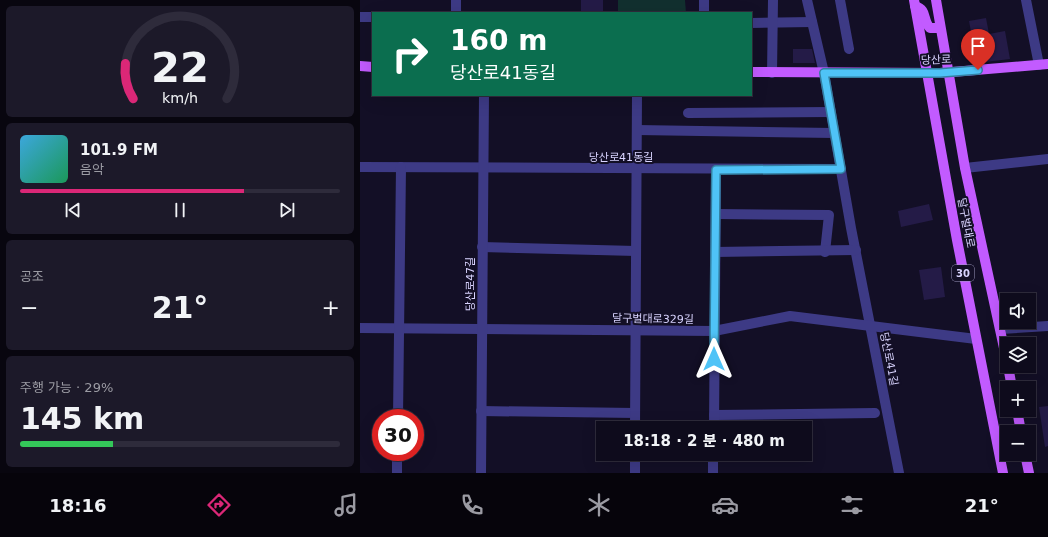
<!DOCTYPE html>
<html lang="ko">
<head>
<meta charset="utf-8">
<style>
  body { margin:0; font-family:"DejaVu Sans","Noto Sans KR",sans-serif; background:#1c1929; color:#f1f3f6; height:100vh; display:flex; flex-direction:column; font-size:15px; white-space:nowrap }
  * { box-sizing:border-box; margin:0 }
  p { font-size:13px; color:#9b9ba3 }
  .icon { flex:none; width:22px; height:22px; fill:none; stroke:currentColor; stroke-width:2; stroke-linecap:round; stroke-linejoin:round }
  .map { position:relative; flex:1; overflow:hidden }
  .sheet { display:flex; flex-direction:column; gap:6px; padding:6px; background:#08060f; width:360px }
  .sheet>* { flex:none }
  .guide { position:absolute; left:12px; top:12px; width:380px; height:84px; border-radius:0px; box-shadow:0 4px 16px #0002,0 0 0 1px #2e2b3b; background:#0b6e4f; color:#fff; overflow:hidden }
  .tools { position:absolute; left:640px; top:293px; display:grid; gap:8px }
  .tools a { display:grid; place-items:center; width:36px; height:36px; border-radius:0px; background:#0e0b1c; box-shadow:0 4px 16px #0002,0 0 0 1px #2e2b3b; font-size:20px }
  .speed { position:absolute; left:12px; top:409px; display:flex; gap:8px; font-size:20px; font-weight:700; text-align:center }
  .speed>* { display:grid; place-content:center; width:52px; height:52px; border-radius:50%; background:#0e0b1c; box-shadow:0 4px 16px #0002,0 0 0 1px #2e2b3b; line-height:1 }
  .speed .limit { border:6px solid #d22; background:#fff; color:#111 }
  .pin { position:absolute; display:grid; place-items:center; width:34px; height:34px; color:#fff; margin:-41px -17px; border-radius:50% 50% 50% 0; rotate:-45deg; box-shadow:0 0 4px #0007 }
  .pin .icon { rotate:45deg }
  .me { position:absolute; width:44px; margin:-22px; rotate:0deg; stroke-linejoin:round; filter:drop-shadow(0 0 3px #0008) }
  .turn { display:flex; align-items:center; gap:14px; height:84px; padding:0 12px; font-size:18px }
  .turn .icon { width:52px; height:52px; stroke-width:2.5 }
  .turn b { display:block; font-size:28px; line-height:34px }
  .big { font-size:30px; font-weight:800; line-height:1.1 }
  .sheet .tile { flex:1; display:flex; flex-direction:column; justify-content:center; gap:6px; min-width:0; padding:0 14px; border-radius:6px; background:#1c1929 }
  .sheet .dial { align-items:center; gap:0 }
  .dial svg { height:104px; overflow:visible; fill:none; stroke:#2e2b3b; stroke-width:7; stroke-linecap:round; text-anchor:middle }
  .dial text { fill:#f1f3f6; stroke:none }
  .song { display:flex; align-items:center; gap:12px }
  .cover { width:48px; height:48px; border-radius:6px; background:linear-gradient(135deg,hsl(200 70% 55%),hsl(150 70% 35%)) }
  .played { height:4px; border-radius:2px; background:linear-gradient(90deg,#db2777 70%,#2e2b3b 70%) }
  .keys { display:flex; justify-content:space-around; direction:ltr }
  .heat { display:flex; justify-content:space-between; align-items:center; font-size:22px; direction:ltr }
  .charge { height:6px; border-radius:3px; background:linear-gradient(90deg,#34c759 29%,#2e2b3b 0) }
  .trip { position:absolute; left:236px; top:421px; width:216px; height:40px; border-radius:0px; background:#0e0b1c; box-shadow:0 4px 16px #0002,0 0 0 1px #2e2b3b; font-weight:800; line-height:40px; text-align:center }
  .tab-bar { display:flex; height:64px; justify-content:space-around; align-items:center; background:#06040b; color:#9b9ba3 }
  .tab-bar .icon { width:28px; height:28px }
  .tab-bar .active { color:#db2777 }
  .tab-bar b { font-size:18px; color:#f1f3f6 }
  main { display:flex; flex:1; min-height:0 }
  .map>svg:first-child { display:block }
  .green { fill:#12302f }
  .building { fill:#241b47 }
  .lines { fill:none; stroke-linecap:round; stroke-linejoin:round }
  .minor { stroke:#3d3a85; stroke-width:10 }
  .major { stroke:#c25bff; stroke-width:10 }
  .route-casing { stroke:#337fa1; stroke-width:10 }
  .route { stroke:#4fc3f7; stroke-width:7 }
  .labels { text-anchor:middle; dominant-baseline:central; stroke-width:4; stroke-linejoin:round; paint-order:stroke }
  .shield { fill:#130f26; stroke:#9e99be; stroke-width:1 }
  .shield-label { font-size:10px; font-weight:bold; fill:#d9d4ff }
  .street-label { font-size:11px; fill:#d9d4ff; stroke:#130f26 }
</style>
</head>
<body>
<main>
<section class="sheet">
<div class="tile dial"><svg viewBox="0 0 100 80">
<path d="M14 69A42 42 0 1 1 86 69"/>
<path d="M14 69A42 42 0 0 1 8 42" stroke="#db2777"/>
<text x="50" y="56" font-size="32" font-weight="700">22</text>
<text x="50" y="72" font-size="11">km/h</text>
</svg></div>
<div class="tile">
<div class="song"><i class="cover"></i><div><b>101.9 FM</b><p>음악</p></div></div>
<div class="played"></div>
<div class="keys"><svg class="icon" aria-label="previous" viewBox="0 0 24 24"><path d="M18 5L8 12l10 7zM5 5v14"/></svg><svg class="icon" aria-label="pause" viewBox="0 0 24 24"><path d="M8 5v14M16 5v14"/></svg><svg class="icon" aria-label="next" viewBox="0 0 24 24"><path d="M6 5l10 7-10 7zM19 5v14"/></svg></div>
</div>
<div class="tile"><p>공조</p>
<div class="heat"><a>−</a><b class="big">21°</b><a>+</a></div>
</div>
<div class="tile"><p>주행 가능 · 29%</p><b class="big">145 km</b><div class="charge"></div></div>
</section>
<div class="map">
<svg width="688" height="473" viewBox="0 0 688 473">
  <rect width="100%" height="100%" fill="#130f26"/>
  <!-- green -->
  <path class="green" d="M258,0H325L326,13H258Z"/>
  <!-- building -->
  <g class="building">
    <rect x="221" y="0" width="22" height="13"/>
    <path d="M626,18L629,34L645,31L650,59L617,63L609,21Z"/>
    <path d="M433,49H452L455,63H433Z"/>
    <path d="M569,204L573,220L541,227L538,211Z"/>
    <path d="M581,267L585,297L564,300L559,270Z"/>
    <path d="M688,406V446L685,447L679,407Z"/>
  </g>
  <g class="lines">
    <!-- minor -->
    <g class="minor">
      <path d="M96,0V13"/>
      <path d="M447,0L464,73L491,228L539,473"/>
      <path d="M480,0L489,49"/>
      <path d="M666,0L679,65"/>
      <path d="M344,13V0"/>
      <path d="M0,17H13"/>
      <path d="M391,23L452,22"/>
      <path d="M412,73L413,0"/>
      <path d="M328,113L471,112"/>
      <path d="M277,130L474,133"/>
      <path d="M0,167L481,169"/>
      <path d="M605,168L688,159"/>
      <path d="M356,214L469,215L465,252"/>
      <path d="M122,247L276,251"/>
      <path d="M355,252L496,250"/>
      <path d="M0,328L354,331L430,316L616,339"/>
      <path d="M641,329L688,326"/>
      <path d="M121,411L275,413"/>
      <path d="M354,415L515,413"/>
      <path d="M38,418L41,167"/>
      <path d="M275,428L277,95"/>
      <path d="M354,428L356,170"/>
      <path d="M37,473V452"/>
      <path d="M121,473L124,95"/>
      <path d="M275,473V454"/>
      <path d="M353,473V454"/>
    </g>
    <!-- major -->
    <g class="major">
      <path d="M554,0L597,240L643,473"/>
      <path d="M576,0L605,168L647,362"/>
      <path d="M555,6C568,10 562,20 570,28H580"/>
      <path d="M0,66L13,67"/>
      <path d="M391,72L580,73L688,64"/>
      <path d="M648,366L652,388"/>
      <path d="M657,410L661,432"/>
      <path d="M665,454L669,473"/>
    </g>
  </g>
  <g class="lines">
    <!-- route casing -->
    <g class="route-casing">
      <path id="route" d="M354,359L356,170L481,169L464,73H580L618,70"/>
    </g>
    <!-- route -->
    <use href="#route" class="route"/>
  </g>
  <g class="labels">
    <!-- shield labels -->
    <rect class="shield" x="592" y="265" width="22" height="16" rx="3"/>
    <g class="shield-label">
      <text x="603" y="273">30</text>
    </g>
    <!-- street labels -->
    <g class="street-label">
      <text transform="translate(576 60) rotate(-2)">당산로</text>
      <text x="261" y="157">당산로41동길</text>
      <text transform="translate(606 223) rotate(79)">달구벌대로</text>
      <text transform="translate(110 284) rotate(-90)">당산로47길</text>
      <text transform="translate(293 319) rotate(1)">달구벌대로329길</text>
      <text transform="translate(529 359) rotate(79)">당산로41길</text>
    </g>
  </g>
</svg>
<div class="tools">
<a><svg class="icon" aria-label="sound" viewBox="0 0 24 24"><path d="M4 9h4l5-4v14l-5-4H4zM17 9q2 3 0 6"/></svg></a>
<a><svg class="icon" aria-label="layers" viewBox="0 0 24 24"><path d="M12 4l9 5-9 5-9-5zM3 14l9 5 9-5"/></svg></a>
<a>+</a>
<a>−</a>
</div>
<div class="speed"><div class="limit">30</div></div>
<div class="pin" style="left:618px;top:70px;background:#d93025"><svg class="icon" aria-label="arrive" viewBox="0 0 24 24"><path d="M6 21V4h12l-3 4 3 4H6"/></svg></div>
<svg class="me" style="left:354px;top:359px" viewBox="-20 -20 40 40"><path d="M0-17L14 15 0 8-14 15z" fill="#4fc3f7" stroke="#fff" stroke-width="4"/></svg>
<div class="trip">18:18 · 2 분 · 480 m</div>
<div class="guide">
<div class="turn"><svg class="icon" aria-label="right" viewBox="0 0 24 24"><path d="M7 20v-9h11M14 6l5 5-5 5"/></svg><div><b>160 m</b>당산로41동길</div></div>
</div>
</div>
</main>
<nav class="tab-bar">
<b>18:16</b>
<svg class="icon active" aria-label="directions" viewBox="0 0 24 24"><path d="M12 3l9 9-9 9-9-9zM9 14v-3h6M13 9l2 2-2 2"/></svg>
<svg class="icon" aria-label="music" viewBox="0 0 24 24"><path d="M9 18V5l10-2v13"/><circle cx="6" cy="18" r="3"/><circle cx="16" cy="16" r="3"/></svg>
<svg class="icon" aria-label="phone" viewBox="0 0 24 24"><path d="M5 4h4l2 5-3 2q2 4 5 5l2-3 5 2v4C11 20 4 13 5 4z"/></svg>
<svg class="icon" aria-label="climate" viewBox="0 0 24 24"><path d="M12 3v18M4 7l16 10M4 17L20 7"/></svg>
<svg class="icon" aria-label="car" viewBox="0 0 24 24"><path d="M5 17H2v-5l4-1 3-4h7l3 4 3 1v5h-3M9 17h6M6 11h13"/><circle cx="7" cy="17" r="2"/><circle cx="17" cy="17" r="2"/></svg>
<svg class="icon" aria-label="filters" viewBox="0 0 24 24"><path d="M4 7h16M4 17h16"/><circle cx="9" cy="7" r="2"/><circle cx="15" cy="17" r="2"/></svg>
<b>21°</b>
</nav>
</body>
</html>
